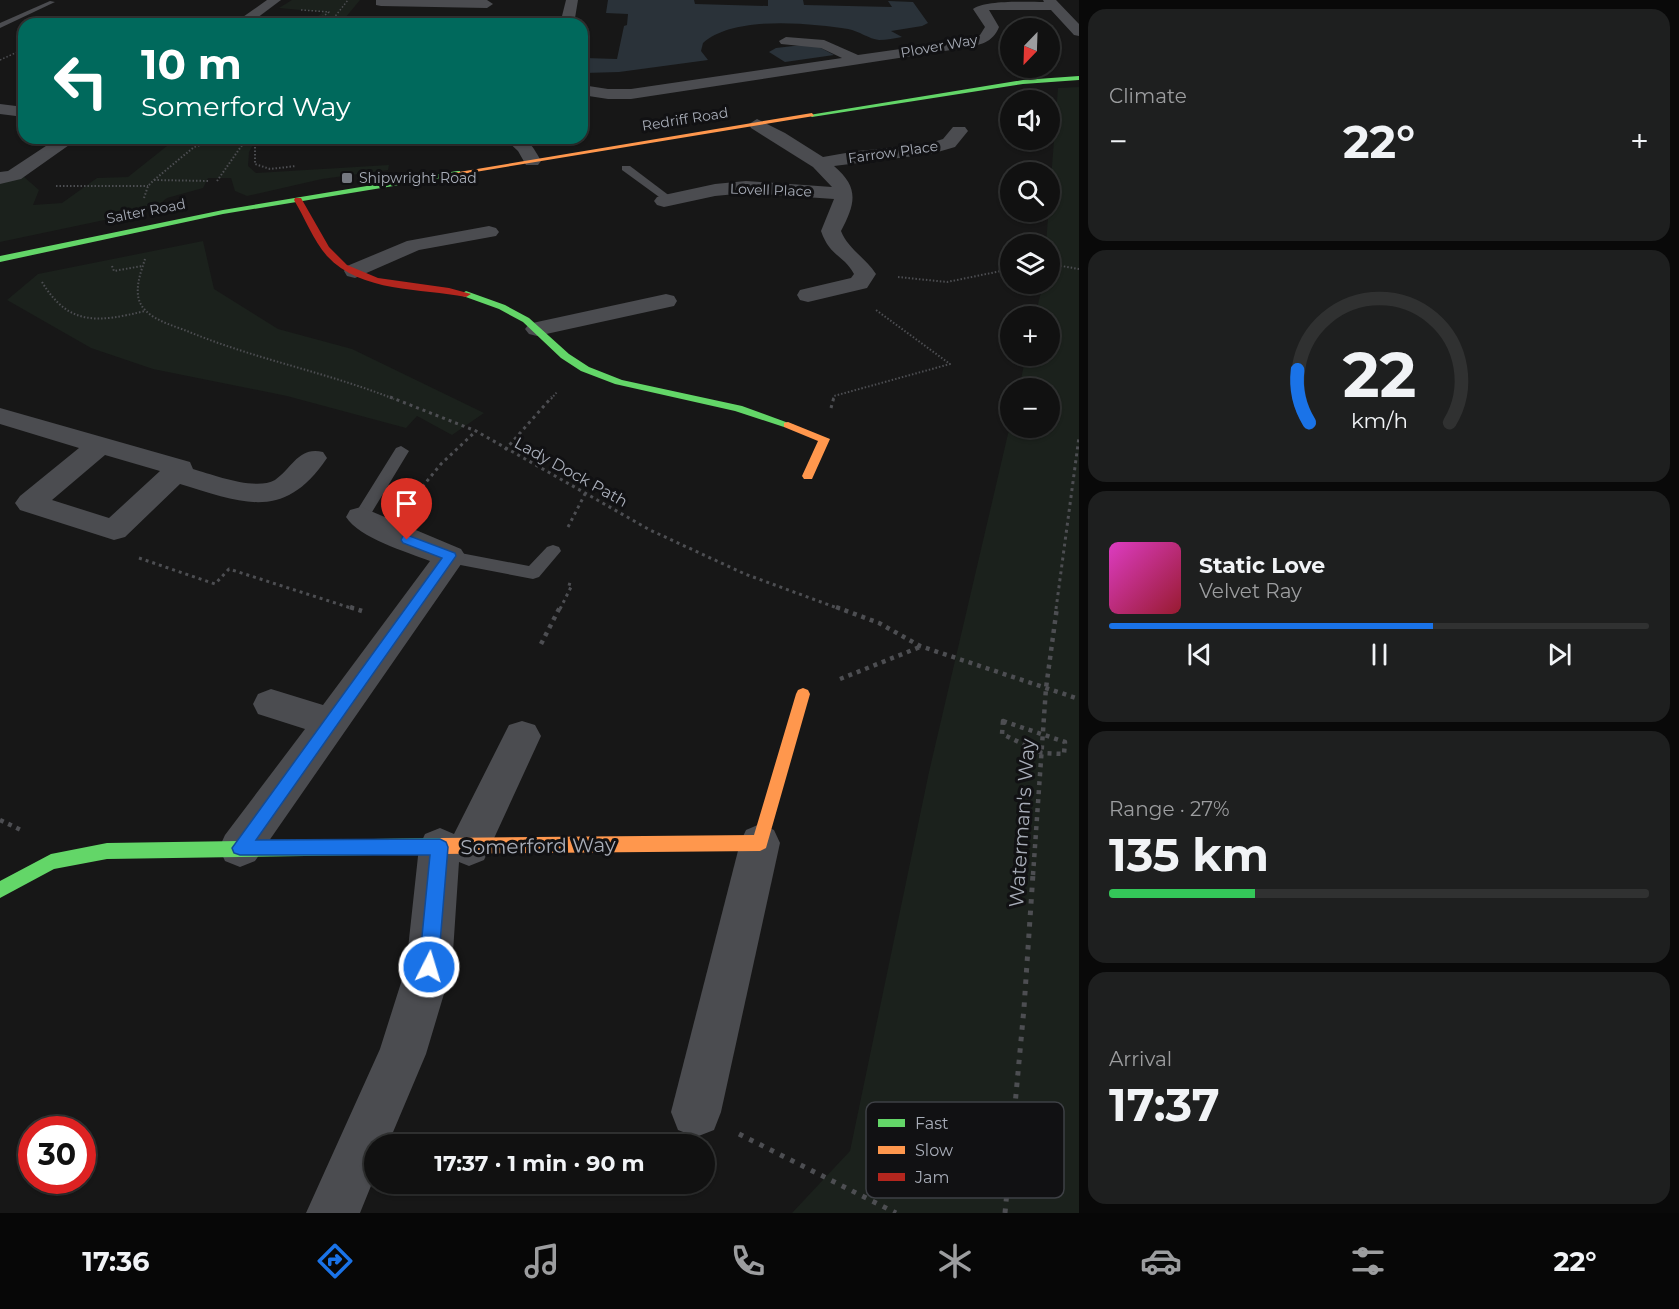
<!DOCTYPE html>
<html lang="en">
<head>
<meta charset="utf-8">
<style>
  body { margin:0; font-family:Montserrat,sans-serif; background:#1e1f1f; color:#f1f3f6; height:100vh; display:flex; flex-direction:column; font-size:22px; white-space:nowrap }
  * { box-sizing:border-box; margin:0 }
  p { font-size:20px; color:#9c9d9f }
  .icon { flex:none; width:33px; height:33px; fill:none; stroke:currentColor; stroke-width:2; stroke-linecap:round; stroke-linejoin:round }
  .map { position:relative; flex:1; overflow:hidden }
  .drawer { display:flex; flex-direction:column; gap:9px; padding:9px; background:#090909; width:600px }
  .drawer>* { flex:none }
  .banner { position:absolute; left:18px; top:18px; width:570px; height:126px; border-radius:18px; box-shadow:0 2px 4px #0004,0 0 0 2px #303131; background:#00695c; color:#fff; overflow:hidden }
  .needle { width:39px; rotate:203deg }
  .fabs { position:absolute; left:1000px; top:18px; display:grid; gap:12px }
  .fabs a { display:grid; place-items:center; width:60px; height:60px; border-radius:50%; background:#111; box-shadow:0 2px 4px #0004,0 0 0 2px #303131; font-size:30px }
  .speed { position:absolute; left:18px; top:1116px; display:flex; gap:12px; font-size:30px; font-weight:700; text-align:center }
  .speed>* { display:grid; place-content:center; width:78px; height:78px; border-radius:50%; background:#111; box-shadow:0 2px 4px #0004,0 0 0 2px #303131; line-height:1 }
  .speed .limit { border:9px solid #d22; background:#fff; color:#111 }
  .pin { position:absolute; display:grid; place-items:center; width:51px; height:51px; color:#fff; margin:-62px -26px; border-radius:50% 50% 50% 0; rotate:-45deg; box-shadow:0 0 6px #0007 }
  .pin .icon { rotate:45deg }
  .me { position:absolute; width:66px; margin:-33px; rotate:5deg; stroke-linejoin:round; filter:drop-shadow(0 0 4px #0008) }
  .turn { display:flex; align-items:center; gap:21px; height:126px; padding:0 24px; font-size:27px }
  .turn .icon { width:78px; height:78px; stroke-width:2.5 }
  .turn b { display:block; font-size:42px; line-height:51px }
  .big { font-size:45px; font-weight:700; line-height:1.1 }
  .drawer .card { flex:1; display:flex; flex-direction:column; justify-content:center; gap:9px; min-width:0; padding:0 21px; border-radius:18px; background:#1e1f1f }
  .drawer .dial { align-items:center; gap:0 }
  .dial svg { height:156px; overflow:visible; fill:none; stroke:#303131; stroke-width:7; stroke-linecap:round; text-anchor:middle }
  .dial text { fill:#f1f3f6; stroke:none }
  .song { display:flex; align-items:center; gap:18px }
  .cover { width:72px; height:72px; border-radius:9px; background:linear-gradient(135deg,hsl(310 70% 55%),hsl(350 70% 35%)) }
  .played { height:6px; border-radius:3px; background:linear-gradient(90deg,#1a73e8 60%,#303131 60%) }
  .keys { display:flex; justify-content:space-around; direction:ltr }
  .heat { display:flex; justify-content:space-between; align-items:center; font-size:33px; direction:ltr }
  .charge { height:9px; border-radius:4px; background:linear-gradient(90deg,#34c759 27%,#303131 0) }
  .trip { position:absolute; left:364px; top:1134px; width:351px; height:60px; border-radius:30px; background:#111; box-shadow:0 2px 4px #0004,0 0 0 2px #303131; font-weight:700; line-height:60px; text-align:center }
  .menu { display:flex; height:96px; justify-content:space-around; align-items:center; background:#070707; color:#9c9d9f }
  .menu .icon { width:42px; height:42px }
  .menu .current { color:#1a73e8 }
  .menu b { font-size:27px; color:#f1f3f6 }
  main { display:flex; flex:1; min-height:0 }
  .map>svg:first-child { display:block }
  .green { fill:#1b211c }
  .water { fill:#2a3239 }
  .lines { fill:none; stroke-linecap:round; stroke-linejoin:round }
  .path-far4 { stroke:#4d4e52; stroke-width:1.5; stroke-dasharray:1.5 2; stroke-linecap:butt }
  .path-far3 { stroke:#4d4e52; stroke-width:2; stroke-dasharray:1.5 2; stroke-linecap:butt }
  .path-far2 { stroke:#4d4e52; stroke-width:3; stroke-dasharray:3 4; stroke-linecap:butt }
  .path-far1 { stroke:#4d4e52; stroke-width:4.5; stroke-dasharray:4 5; stroke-linecap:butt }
  .path { stroke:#4d4e52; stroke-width:5; stroke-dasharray:4.5 7; stroke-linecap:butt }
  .lane { fill:#4b4c50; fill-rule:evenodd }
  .street { fill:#4b4c50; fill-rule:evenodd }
  .fast { fill:#63d668; fill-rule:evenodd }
  .slow { fill:#ff974d; fill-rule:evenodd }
  .jam { fill:#b3261e; fill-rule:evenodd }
  .route { fill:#1a73e8; stroke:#114b97; stroke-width:1.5 }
  .poi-dot { fill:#757880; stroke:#111113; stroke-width:2 }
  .labels { text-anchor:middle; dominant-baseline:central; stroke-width:6; stroke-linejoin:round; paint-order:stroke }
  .far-street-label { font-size:14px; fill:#a8adb8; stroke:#111113 }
  .far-poi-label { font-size:14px; fill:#a8adb8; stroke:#111113; text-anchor:start }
  .street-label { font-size:16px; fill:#a8adb8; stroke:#111113 }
  .near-street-label { font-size:20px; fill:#a8adb8; stroke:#111113 }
  .key { fill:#111113; stroke:#3e4045; stroke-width:1.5 }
  .key-label { font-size:16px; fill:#a8adb8 }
</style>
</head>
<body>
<main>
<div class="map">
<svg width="1079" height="1213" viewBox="0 0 1079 1213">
  <rect width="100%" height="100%" fill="#171717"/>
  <!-- green -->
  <g class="green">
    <path d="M292,0H360L340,24H309L323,12L279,8Z"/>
    <path d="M1079,87V1213H792L850,1151L929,772L1011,421V428H1050V388H1019L1026,356H1050V316H1035L1043,284H1050V244H1046L1058,88Z"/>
    <path d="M177,138H257L249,152L248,166L256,173L389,165L388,170L322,179L247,196L235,191L231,178H208L203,188L167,198L152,210L0,242V179L23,176L39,190L33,205L62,203L97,178L128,177Z"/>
    <path d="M203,241L214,289L278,329L352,349L484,413L452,435L417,416L406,428L287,396L153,369L91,348L7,300L38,274Z"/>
  </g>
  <!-- water -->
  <g class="water">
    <path d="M608,0H694L695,4L768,6V0H803L804,5L892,7L888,1L913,2L928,23L922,26L891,31L902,37C895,38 886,40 879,40C869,39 859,31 848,29C811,23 733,15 703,43L701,51L708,60L619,72L584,73L585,58L617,59L624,26L627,25L628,14L606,13Z"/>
    <path d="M802,45L819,47L834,55L785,62L769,52L776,48Z"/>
  </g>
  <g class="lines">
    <!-- path-far4 -->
    <g class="path-far4">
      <path d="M301,10L329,12L313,24"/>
      <path d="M76,24L89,18"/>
      <path d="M329,24L348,0"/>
      <path d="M0,60L24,49"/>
    </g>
    <!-- path-far3 -->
    <g class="path-far3">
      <path d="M154,180L210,181"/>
      <path d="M217,181L247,138"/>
      <path d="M56,186H148"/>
      <path d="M144,198L148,186L154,180L194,147L208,143L255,145V164L270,169L296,166"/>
      <path d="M145,259C140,275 131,297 146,311C156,321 174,326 187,331C254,359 326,372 394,399"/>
      <path d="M1050,264L1079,269"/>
      <path d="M112,266L114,271L142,266"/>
      <path d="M898,277L947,282L1011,269"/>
      <path d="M42,282C69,327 99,322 145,311"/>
      <path d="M551,399L557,392"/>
      <path d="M833,399L834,396L950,364L876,310"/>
    </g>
    <!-- path-far2 -->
    <g class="path-far2">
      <path d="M390,397L476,431L650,530L745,574L840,609"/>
      <path d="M831,408L834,397"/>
      <path d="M505,450L552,397"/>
      <path d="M409,503L441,464L476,431"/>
      <path d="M568,527L585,494"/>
      <path d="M139,558L215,584L229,569L354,609"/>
      <path d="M560,609L572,585L565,583"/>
      <path d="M1056,609L1079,437"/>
    </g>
    <!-- path-far1 -->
    <g class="path-far1">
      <path d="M350,607L362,611"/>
      <path d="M836,607L879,623L920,646L1079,699"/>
      <path d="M541,644L560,607"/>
      <path d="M840,679L920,647"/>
      <path d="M1003,721L1065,742L1064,754L1042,753L1002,734Z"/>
      <path d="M0,820L21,830"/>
      <path d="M1033,875L1046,688L1057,607"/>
    </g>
    <!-- path -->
    <g class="path">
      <path d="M739,1134L896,1213"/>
      <path d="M1005,1213L1024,1008L1033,874"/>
    </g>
    <!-- lane -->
    <g class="lane">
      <path d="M50,1L55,2L0,28V23Z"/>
      <path d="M622,166H630L675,200L670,203L666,202L622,170Z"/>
      <path d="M401,446L409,451L369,517L367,521H355L353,517L396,448Z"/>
      <path d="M553,545L559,547L561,551L539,577L533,579L450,563L444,561L441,557L444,553L450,551L529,566L547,547Z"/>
    </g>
    <!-- street -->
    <g class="street">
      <path d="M267,0H281L249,24H233Z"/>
      <path d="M376,0H487L493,4L487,8L381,6L376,5Z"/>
      <path d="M566,0H578L574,24H560Z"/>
      <path d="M1043,0H1056L1079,24V36L1074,35L1051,10H989L999,27C993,43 979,45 964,48L631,99H608L582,95V85L608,89H631L842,58L821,48L781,44L779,41L786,37L824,40L858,55L964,40L980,35L985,27L973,9C985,0 1027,2 1044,2Z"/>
      <path d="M0,104L24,107V117L0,114Z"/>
      <path d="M757,119L785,133L823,157L857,151L924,145L943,139L953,127H965L968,131L955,147L931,154L834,166C860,188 855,204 841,231C848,249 866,258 876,274L867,288L808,302L800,300L797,295L800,290L851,278L854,274C843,254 830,257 821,231L834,199L746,193L715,196L664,207L657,205L654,201L657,197L664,195L715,184L746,181L832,187L813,167L751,128L749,124Z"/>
      <path d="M58,138H79L21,179L0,184V172L8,171Z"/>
      <path d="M504,138C528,138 530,141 541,161L538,165H526L518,151Z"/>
      <path d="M489,226L496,228L499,232L496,236L419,250L355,278L347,276L344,271L347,266L407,241Z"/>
      <path d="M666,294L674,296L677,301L674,306L537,336L529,334L525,329L529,324L537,322Z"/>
      <path d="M0,408L190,462L193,469C214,475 255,491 275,480C293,467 299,446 323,452L327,458C284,522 243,503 180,484L125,537L114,540L20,510L15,503L20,496L79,448L0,424ZM105,455L160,471L109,518L52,500Z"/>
      <path d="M361,507L461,549L466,557L255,861L240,867L225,861L219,848L225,835L305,729L258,714L253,704L258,694L271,689L323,705L430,561C407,552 359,538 346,517L350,510Z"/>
      <path d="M522,721L535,725L541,736L484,860L469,866L459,862L452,967L426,1054L388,1144H375V1176L360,1213H306L380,1049L406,967L419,847L425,834L440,828L454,834L509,725Z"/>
      <path d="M760,824L774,830L780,843L721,1112L714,1130L696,1137L678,1130L671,1112L740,843L746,830Z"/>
    </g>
    <!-- fast -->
    <g class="fast">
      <path d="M1079,76V80L1023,84L812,117L809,115L1023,80Z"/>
      <path d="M457,171H460V175L223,214L0,262V256L223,210Z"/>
      <path d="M466,291L505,305L529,318L569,354L589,367L622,380L742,406L794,425L792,427H784L735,411L615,384L581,371L561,358L523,322L499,309L463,296L461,294Z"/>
      <path d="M441,838L447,841L449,846L447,851L441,854L107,859L54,869L0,898V881L51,854L107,843Z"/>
    </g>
    <!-- slow -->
    <g class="slow">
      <path d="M812,113L814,116L457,175L453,173Z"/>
      <path d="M788,422L830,439L812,479H804L802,476L818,441L784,427V423Z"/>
      <path d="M803,688L808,690L810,694L766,848L760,851L441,854L435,851L433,846L435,841L441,838L754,835L796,694L798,690Z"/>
    </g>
    <!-- jam -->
    <path class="jam" d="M295,198H301L329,247L347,265L378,278L449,288L471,294L466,297C421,288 361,293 327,256C313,240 305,218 294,200Z"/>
  </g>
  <!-- route -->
  <path class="route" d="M407,535L455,553L456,556L256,840L440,839L446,842L448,847L438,967L435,973L429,976L422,973L419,967L430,855H240L234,853L232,848L442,558L403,543L401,540L403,536Z"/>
  <!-- markers -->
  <rect class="poi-dot" x="341" y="172" width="12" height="12" rx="3"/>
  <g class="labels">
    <!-- far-street labels -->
    <g class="far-street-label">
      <text transform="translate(939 46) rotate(-10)">Plover Way</text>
      <text transform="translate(685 119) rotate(-9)">Redriff Road</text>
      <text transform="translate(893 152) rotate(-8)">Farrow Place</text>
      <text transform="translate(771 190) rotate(2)">Lovell Place</text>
      <text transform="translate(146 211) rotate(-11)">Salter Road</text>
    </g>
    <!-- far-poi labels -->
    <g class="far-poi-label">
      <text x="359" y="178">Shipwright Road</text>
    </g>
    <!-- street labels -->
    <g class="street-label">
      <text transform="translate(571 472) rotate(29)">Lady Dock Path</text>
    </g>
    <!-- near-street labels -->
    <g class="near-street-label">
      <text transform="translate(1022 823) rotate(-86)">Waterman's Way</text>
      <text transform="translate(538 846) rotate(-1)">Somerford Way</text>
    </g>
  </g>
  <!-- legend -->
  <rect x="866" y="1102" width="198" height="96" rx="9" class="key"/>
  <rect x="878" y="1119" width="27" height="8" fill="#63d668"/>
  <rect x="878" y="1146" width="27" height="8" fill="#ff974d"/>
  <rect x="878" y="1173" width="27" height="8" fill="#b3261e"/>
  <g class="key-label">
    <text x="915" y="1129">Fast</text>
    <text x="915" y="1156">Slow</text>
    <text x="915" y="1183">Jam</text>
  </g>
</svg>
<div class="fabs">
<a><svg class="needle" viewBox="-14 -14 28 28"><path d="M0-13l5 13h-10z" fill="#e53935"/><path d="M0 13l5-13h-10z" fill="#9c9d9f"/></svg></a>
<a><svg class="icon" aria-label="sound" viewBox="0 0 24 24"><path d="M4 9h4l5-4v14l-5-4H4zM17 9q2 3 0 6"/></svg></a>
<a><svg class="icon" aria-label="search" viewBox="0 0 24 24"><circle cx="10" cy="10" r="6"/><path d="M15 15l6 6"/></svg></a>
<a><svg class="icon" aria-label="layers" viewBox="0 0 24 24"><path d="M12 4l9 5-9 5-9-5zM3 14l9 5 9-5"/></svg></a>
<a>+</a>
<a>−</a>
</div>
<div class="speed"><div class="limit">30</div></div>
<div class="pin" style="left:407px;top:540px;background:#d93025"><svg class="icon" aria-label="arrive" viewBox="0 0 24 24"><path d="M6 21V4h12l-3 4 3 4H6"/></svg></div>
<svg class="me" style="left:429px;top:967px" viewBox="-20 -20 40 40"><circle r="17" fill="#1a73e8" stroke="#fff" stroke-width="3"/><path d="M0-11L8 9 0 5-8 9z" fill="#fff"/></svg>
<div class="trip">17:37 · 1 min · 90 m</div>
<div class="banner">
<div class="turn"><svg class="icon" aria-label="left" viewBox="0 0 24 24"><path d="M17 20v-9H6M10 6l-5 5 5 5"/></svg><div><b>10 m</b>Somerford Way</div></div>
</div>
</div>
<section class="drawer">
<div class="card"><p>Climate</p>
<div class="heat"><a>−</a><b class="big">22°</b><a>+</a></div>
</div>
<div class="card dial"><svg viewBox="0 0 100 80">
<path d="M14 69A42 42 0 1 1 86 69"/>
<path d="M14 69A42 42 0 0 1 8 42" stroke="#1a73e8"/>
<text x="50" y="56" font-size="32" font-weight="700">22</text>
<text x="50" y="72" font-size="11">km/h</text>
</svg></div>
<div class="card">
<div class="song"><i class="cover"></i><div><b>Static Love</b><p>Velvet Ray</p></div></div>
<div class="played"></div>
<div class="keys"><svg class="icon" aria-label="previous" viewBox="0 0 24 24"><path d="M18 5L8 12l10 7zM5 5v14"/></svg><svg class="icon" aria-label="pause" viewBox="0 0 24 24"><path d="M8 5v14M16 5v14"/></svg><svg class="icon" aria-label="next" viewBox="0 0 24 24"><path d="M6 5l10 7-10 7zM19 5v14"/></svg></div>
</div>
<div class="card"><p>Range · 27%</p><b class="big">135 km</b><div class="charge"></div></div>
<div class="card"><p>Arrival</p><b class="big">17:37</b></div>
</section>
</main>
<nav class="menu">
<b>17:36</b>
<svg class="icon current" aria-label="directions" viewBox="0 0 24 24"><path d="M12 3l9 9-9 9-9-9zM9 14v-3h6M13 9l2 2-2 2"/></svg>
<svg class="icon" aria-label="music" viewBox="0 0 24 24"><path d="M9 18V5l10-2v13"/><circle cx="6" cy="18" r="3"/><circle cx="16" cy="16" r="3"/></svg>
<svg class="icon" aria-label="phone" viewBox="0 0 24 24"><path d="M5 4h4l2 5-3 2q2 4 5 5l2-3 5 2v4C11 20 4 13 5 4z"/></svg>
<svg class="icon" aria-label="climate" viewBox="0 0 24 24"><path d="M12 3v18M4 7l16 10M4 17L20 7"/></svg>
<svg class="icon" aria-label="car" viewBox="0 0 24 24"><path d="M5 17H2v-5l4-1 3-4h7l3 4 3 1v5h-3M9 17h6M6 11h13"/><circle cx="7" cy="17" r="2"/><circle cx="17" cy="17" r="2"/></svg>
<svg class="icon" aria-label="filters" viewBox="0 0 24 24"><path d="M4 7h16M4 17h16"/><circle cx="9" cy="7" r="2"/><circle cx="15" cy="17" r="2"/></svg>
<b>22°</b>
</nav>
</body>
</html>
